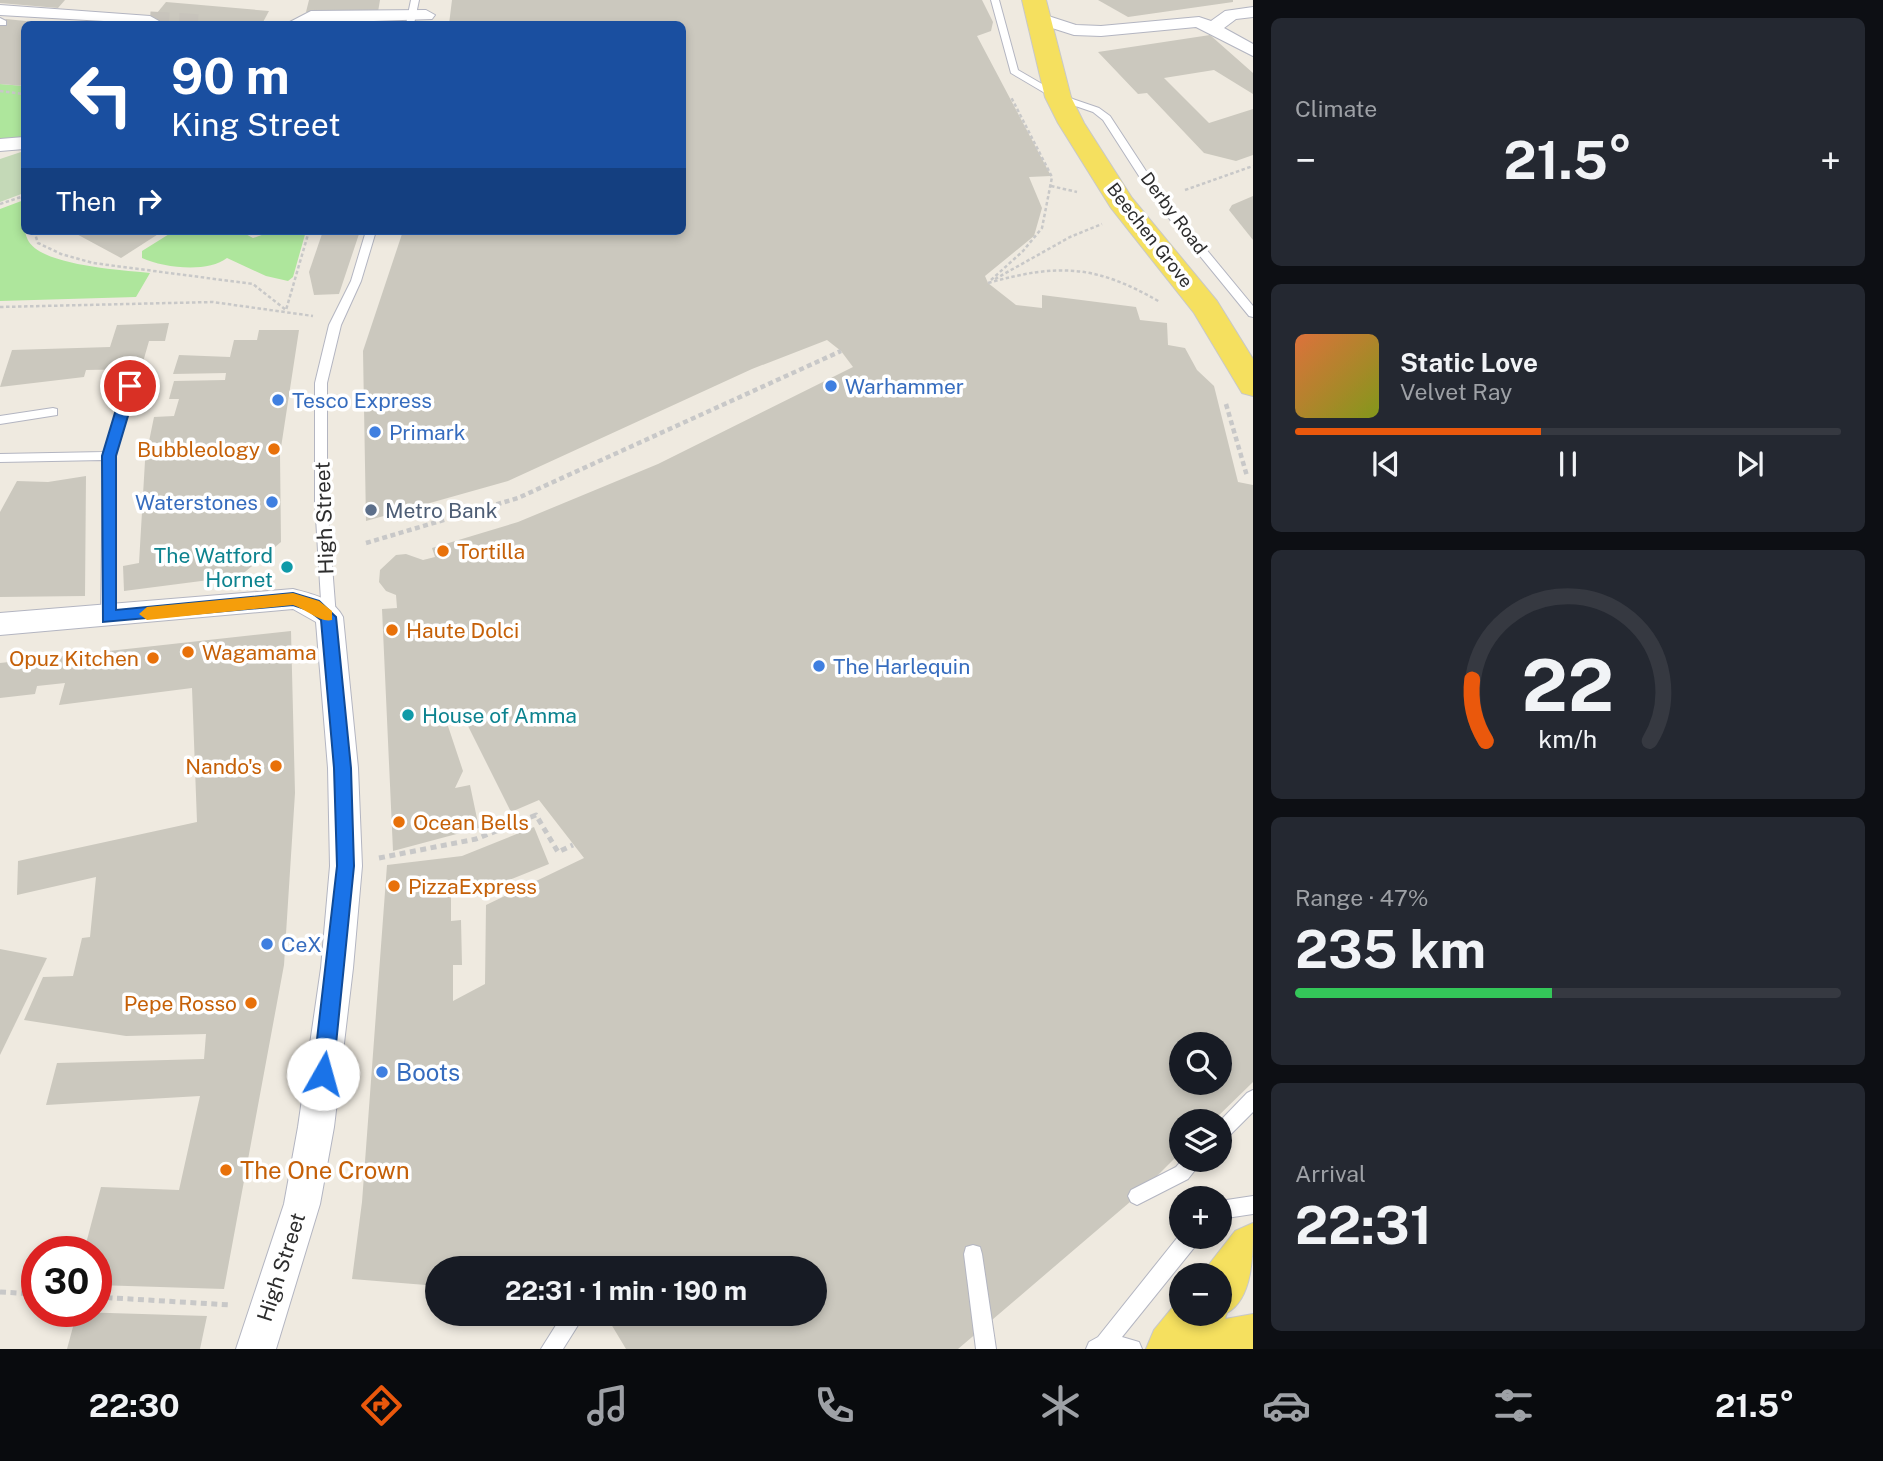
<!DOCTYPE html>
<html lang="en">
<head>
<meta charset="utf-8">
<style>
  body { margin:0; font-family:"Public Sans",sans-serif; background:#242831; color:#f1f3f6; height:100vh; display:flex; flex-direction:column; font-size:26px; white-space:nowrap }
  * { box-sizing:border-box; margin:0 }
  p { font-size:23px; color:#9ea1a6 }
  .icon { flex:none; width:38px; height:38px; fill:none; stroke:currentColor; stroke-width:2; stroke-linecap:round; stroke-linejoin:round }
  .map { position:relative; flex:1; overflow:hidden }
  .panel { display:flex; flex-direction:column; gap:18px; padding:18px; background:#0d0f14; width:630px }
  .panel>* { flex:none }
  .banner { position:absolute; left:21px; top:21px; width:665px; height:214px; border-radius:10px; box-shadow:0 4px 10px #0003; background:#1a4fa0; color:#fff; overflow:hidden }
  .fabs { position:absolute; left:1169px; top:1032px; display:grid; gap:14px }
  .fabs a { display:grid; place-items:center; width:63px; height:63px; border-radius:50%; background:#171b24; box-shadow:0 4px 10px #0003; font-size:35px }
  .speed { position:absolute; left:21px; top:1236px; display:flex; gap:14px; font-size:35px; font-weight:700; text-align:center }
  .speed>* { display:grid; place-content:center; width:91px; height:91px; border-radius:50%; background:#171b24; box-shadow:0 4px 10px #0003; line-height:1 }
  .speed .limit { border:10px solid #d22; background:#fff; color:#111 }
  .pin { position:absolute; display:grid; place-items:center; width:60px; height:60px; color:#fff; margin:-30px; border:4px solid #fff; border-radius:50%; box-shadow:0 2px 7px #0007 }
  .me { position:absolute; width:77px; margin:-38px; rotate:7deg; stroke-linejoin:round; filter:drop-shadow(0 0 5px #0008) }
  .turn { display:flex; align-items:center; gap:24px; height:147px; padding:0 35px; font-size:32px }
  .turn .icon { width:91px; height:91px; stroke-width:2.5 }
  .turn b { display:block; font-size:49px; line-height:60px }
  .then { display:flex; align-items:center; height:66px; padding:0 35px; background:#0003; gap:14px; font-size:26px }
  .big { font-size:52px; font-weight:700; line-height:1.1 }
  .panel .tile { flex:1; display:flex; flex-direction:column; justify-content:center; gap:10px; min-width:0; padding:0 24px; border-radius:10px; background:#242831 }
  .panel .dial { align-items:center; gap:0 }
  .dial svg { height:182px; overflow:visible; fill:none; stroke:#363941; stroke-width:7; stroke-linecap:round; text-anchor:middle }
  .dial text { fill:#f1f3f6; stroke:none }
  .song { display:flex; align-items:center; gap:21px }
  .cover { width:84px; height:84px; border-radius:10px; background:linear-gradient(135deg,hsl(20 70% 55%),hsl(70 70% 35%)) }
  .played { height:7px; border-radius:4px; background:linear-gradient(90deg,#ea580c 45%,#363941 45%) }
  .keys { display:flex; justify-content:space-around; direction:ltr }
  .heat { display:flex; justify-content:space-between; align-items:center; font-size:38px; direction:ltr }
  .charge { height:10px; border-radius:5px; background:linear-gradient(90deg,#34c759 47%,#363941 0) }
  .trip { position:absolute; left:425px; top:1256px; width:402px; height:70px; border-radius:35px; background:#171b24; box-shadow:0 4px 10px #0003; font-weight:700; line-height:70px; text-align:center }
  .menu { display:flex; height:112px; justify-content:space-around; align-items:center; background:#090b0e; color:#9ea1a6 }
  .menu .icon { width:49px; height:49px }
  .menu .on { color:#ea580c }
  .menu b { font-size:32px; color:#f1f3f6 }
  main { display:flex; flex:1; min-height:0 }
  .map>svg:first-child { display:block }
  .green { fill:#aee69c }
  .cemetery { fill:#c4d9b7 }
  .building { fill:#cbc8be; fill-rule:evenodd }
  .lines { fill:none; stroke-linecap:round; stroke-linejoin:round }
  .street-tunnel { stroke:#c8c4bc; stroke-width:19; stroke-dasharray:19 10; stroke-linecap:butt }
  .lane-casing { stroke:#b3b5c1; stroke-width:2 }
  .street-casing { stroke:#b3b5c1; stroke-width:2 }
  .primary-casing { stroke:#c8c8c8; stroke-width:2 }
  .path-far2 { stroke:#c8c8c8; stroke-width:2.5; stroke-dasharray:3.5 2.5; stroke-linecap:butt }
  .path-far1 { stroke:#c8c8c8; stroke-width:4.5; stroke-dasharray:5 3.5; stroke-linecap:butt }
  .path { stroke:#c8c8c8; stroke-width:5; stroke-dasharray:6 4.5; stroke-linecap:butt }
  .lane { fill:#fff; fill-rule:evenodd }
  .street { fill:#fff; fill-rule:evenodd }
  .primary { fill:#f5e05f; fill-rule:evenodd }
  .route { fill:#1a73e8; stroke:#114b97; stroke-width:2 }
  .slow { fill:#f59e0b }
  .shop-dot { fill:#3f7fe0; stroke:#fff; stroke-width:2.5 }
  .food-dot { fill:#e8710a; stroke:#fff; stroke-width:2.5 }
  .service-dot { fill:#5c6f8a; stroke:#fff; stroke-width:2.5 }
  .culture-dot { fill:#0f9aa8; stroke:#fff; stroke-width:2.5 }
  .labels { text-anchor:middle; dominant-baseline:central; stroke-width:7; stroke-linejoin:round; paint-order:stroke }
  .far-street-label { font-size:18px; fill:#2d2d2d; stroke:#fff }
  .shop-label { font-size:21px; fill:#366cbe; stroke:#fff; text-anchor:start }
  .food-label { font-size:21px; fill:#c56008; stroke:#fff; text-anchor:start }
  .service-label { font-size:21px; fill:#4e5e75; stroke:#fff; text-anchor:start }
  .street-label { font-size:21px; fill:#2d2d2d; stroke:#fff }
  .culture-label { font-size:21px; fill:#0d838f; stroke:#fff; text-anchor:end }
  .near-shop-label { font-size:24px; fill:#366cbe; stroke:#fff; text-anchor:start }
  .near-food-label { font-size:24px; fill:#c56008; stroke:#fff; text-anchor:start }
</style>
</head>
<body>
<main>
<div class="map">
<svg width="1253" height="1349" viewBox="0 0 1253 1349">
  <rect width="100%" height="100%" fill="#efeae0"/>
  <!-- green -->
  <g class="green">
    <path d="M0,84L24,86V141L0,144Z"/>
    <path d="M24,200C25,214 22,231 29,242C45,266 123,270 150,273L136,297L0,301V209Z"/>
    <path d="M174,231H240L253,238L273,231H306L293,277L288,281L266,276L227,258C208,273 164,268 142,258V251Z"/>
  </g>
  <!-- cemetery -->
  <path class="cemetery" d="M24,151V193L0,202V159Z"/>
  <!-- building -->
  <g class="building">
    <path d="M0,0H65L58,8L0,3Z"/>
    <path d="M309,0H380L378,12H306Z"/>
    <path d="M452,0H982L993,22L991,31L977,36L1051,176L1029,177L1042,208L1034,236L985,276L988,283L1016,305L1042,308V295L1136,307L1140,320L1167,323L1168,345L1185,348L1197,370L1214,386L1238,482L1253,485V1082L1212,1122H1181V1152L1137,1196L958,1349H626L605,1314H816V1269H577L569,1257L552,1269H438V1286L352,1279L362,1202L387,865L462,856L534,827L549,864L482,891L451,895V921L461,920L462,965H453V1001L485,984L486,905L584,858L539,800L511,812L465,720L447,723L463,771L455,788L470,785L479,828L393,851L382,609L397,608L396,595L386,591L379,582L380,570L396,555L406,554L423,560L435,557L432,548L518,522L658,464L853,367L841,351L827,340L752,369L508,481L366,521L363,351L403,231H682V24H449ZM1181,1045H1220V1083H1181Z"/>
    <path d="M1098,0H1233V2L1128,17Z"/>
    <path d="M166,2L269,11L262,24H148Z"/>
    <path d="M6,19L45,23L24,24V86L0,84V26Z"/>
    <path d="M342,19H373L377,22L322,24Z"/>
    <path d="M1210,35L1253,73V94L1214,70L1164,78L1209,123L1253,109V155L1236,161L1204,153L1147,93L1138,94L1098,52Z"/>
    <path d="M1253,196V240L1229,210L1232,205Z"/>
    <path d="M71,231H163L121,258Z"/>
    <path d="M323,231H360L339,294L314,295L309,272Z"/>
    <path d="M169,323L165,341H149L141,369L86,370L84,377L0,387L12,350L110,347L117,325Z"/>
    <path d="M259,330H299L280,454L281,542L240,576L124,591L123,566L139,563L145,461L154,417L174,416L179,399H169L174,381L225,380L226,373L173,374L179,355L230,357L234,340H257Z"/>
    <path d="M86,476L85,596L0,597V512L17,481L48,482Z"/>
    <path d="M291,631L295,793L284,965L224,1289L96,1285V1251H84L101,1187L179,1190L200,1096L46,1105L57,1063L204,1059L206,1034L126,1036L24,1020L43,977L73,976L82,938L90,937L96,877L17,895L18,861L197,822L192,688L59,705L65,683L37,686L35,694L0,698V663Z"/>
    <path d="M0,949L47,958L0,1055Z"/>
    <path d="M77,1312L207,1316L200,1349H67Z"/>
  </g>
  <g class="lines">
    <!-- street-tunnel -->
    <path class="street-tunnel" d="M150,21L205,24"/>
    <!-- lane casing -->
    <g class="lane-casing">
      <g id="lane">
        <path d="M411,0H419L414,24H406Z"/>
        <path d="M991,0H999L1018,70L1061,95L1099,108L1110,116L1163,197L1253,306V317L1249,316L1155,201L1103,120L1093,112L1055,99L1011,73Z"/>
        <path d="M0,18L6,21V25H0Z"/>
        <path d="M366,231H376L361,281L341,325L327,383V501L336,617L329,622L322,617L315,501V383L329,325L351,281Z"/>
        <path d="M130,382L136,386L115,456V617L108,622L101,617L103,460L0,462V454L104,452L124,386Z"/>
        <path d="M53,408L57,409V415L0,424V416Z"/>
        <path d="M1253,1090V1112L1226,1139L1220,1142L1219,1122L1247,1093Z"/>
        <path d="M1182,1160H1203L1188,1179L1137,1205L1131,1202L1128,1196L1131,1190L1176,1167Z"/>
        <path d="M1253,1196V1214L1220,1219V1201Z"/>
        <path d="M1181,1233V1237H1199L1197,1244L1122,1337L1139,1342L1142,1349H1086L1089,1342L1098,1337Z"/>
        <path d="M973,1245L980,1247L982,1254L996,1349H976L964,1254L966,1247Z"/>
        <path d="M563,1314H585L563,1349H541Z"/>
      </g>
    </g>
    <!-- street casing -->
    <g class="street-casing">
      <g id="street">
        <path d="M0,5L150,16L159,21L156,24L0,15Z"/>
        <path d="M1253,7V17L1236,19L1224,28L1253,44V56L1196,27L1101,36L1074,35L1030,21L1027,17L1036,12L1076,25L1101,26L1199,17L1211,21L1225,11Z"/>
        <path d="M426,10L435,15L432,19L286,24L311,11Z"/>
        <path d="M24,137V149L0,151V139Z"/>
        <path d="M293,589C312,594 333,598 343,617L358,768L362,866L353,968L334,1127L320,1204L276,1349H236L284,1204L298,1127L321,968L330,866L328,768L316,622L293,609L0,635V613Z"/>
      </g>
    </g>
    <!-- primary casing -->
    <g class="primary-casing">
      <g id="primary">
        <path d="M1022,0H1046L1071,97L1084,123L1132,198L1217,301L1253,359V396L1242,393L1194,313L1111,208L1058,123L1045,97Z"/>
        <path d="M1253,1223C1253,1256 1253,1298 1227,1313L1225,1319L1253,1314V1349H1146L1154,1330L1181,1297V1314H1220V1276H1200L1235,1231Z"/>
      </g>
    </g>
    <!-- path-far2 -->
    <g class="path-far2">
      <path d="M0,91L24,94"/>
      <path d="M1051,186L1077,192"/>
      <path d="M1185,190L1253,166"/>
      <path d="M0,204L24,196"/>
      <path d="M34,231L38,243L61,254L93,263L253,284L286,310L309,231"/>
      <path d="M995,279L1070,237L1102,224"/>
      <path d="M991,280L1023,251L1042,228L1052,177L1011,97"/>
      <path d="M988,283C1059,263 1096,265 1160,302"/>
      <path d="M0,307L213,302L313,316"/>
    </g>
    <!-- path-far1 -->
    <g class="path-far1">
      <path d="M1226,404L1247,476"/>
      <path d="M366,543L518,498L841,351"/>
    </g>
    <!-- path -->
    <g class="path">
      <path d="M379,858L476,839L536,815L558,852L573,845"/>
      <path d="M0,1292L37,1294"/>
      <path d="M96,1297L231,1305"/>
    </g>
    <!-- lane -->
    <use href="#lane" class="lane"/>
    <!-- street -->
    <use href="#street" class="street"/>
    <!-- primary -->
    <use href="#primary" class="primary"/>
  </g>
  <!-- route -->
  <path class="route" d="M130,381L137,386L116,456V610L293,593L319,601L336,617L351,768L354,866L333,1074L330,1081L323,1084L316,1081L313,1074L337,866L334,768L321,620L308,610L293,605L103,622L102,456L123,386Z"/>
  <!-- slow -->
  <path class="slow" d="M293,593L319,601L332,611V620C320,623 306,609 293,605L147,620L139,614L147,607Z"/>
  <!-- markers -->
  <g class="shop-dot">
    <circle cx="831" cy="386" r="7"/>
    <circle cx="278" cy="400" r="7"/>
    <circle cx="375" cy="432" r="7"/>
    <circle cx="272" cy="502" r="7"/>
    <circle cx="819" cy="666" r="7"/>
    <circle cx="267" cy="944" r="7"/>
    <circle cx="382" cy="1072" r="7"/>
  </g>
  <g class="food-dot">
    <circle cx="274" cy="449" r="7"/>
    <circle cx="443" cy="551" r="7"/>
    <circle cx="392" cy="630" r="7"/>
    <circle cx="188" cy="652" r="7"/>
    <circle cx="153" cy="658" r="7"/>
    <circle cx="276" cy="766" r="7"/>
    <circle cx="399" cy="822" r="7"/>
    <circle cx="394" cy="886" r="7"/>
    <circle cx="251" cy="1003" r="7"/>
    <circle cx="226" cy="1170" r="7"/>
  </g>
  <circle class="service-dot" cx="371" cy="510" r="7"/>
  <g class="culture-dot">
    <circle cx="287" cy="567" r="7"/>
    <circle cx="408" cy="715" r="7"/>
  </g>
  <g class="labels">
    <!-- far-street labels -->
    <g class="far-street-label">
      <text transform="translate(1174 213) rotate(53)">Derby Road</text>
      <text transform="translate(1150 235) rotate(52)">Beechen Grove</text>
    </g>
    <!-- shop labels -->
    <g class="shop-label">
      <text x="845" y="386">Warhammer</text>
      <text x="292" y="400">Tesco Express</text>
      <text x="389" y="432">Primark</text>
      <text x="258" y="502" text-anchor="end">Waterstones</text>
      <text x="833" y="666">The Harlequin</text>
      <text x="281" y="944">CeX</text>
    </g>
    <!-- food labels -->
    <g class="food-label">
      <text x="260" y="449" text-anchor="end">Bubbleology</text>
      <text x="457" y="551">Tortilla</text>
      <text x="406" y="630">Haute Dolci</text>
      <text x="202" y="652">Wagamama</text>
      <text x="139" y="658" text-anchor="end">Opuz Kitchen</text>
      <text x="262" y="766" text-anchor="end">Nando's</text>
      <text x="413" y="822">Ocean Bells</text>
      <text x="408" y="886">PizzaExpress</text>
      <text x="237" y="1003" text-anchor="end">Pepe Rosso</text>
    </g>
    <!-- service labels -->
    <g class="service-label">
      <text x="385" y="510">Metro Bank</text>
    </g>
    <!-- street labels -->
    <g class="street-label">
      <text transform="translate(324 518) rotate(-92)">High Street</text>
      <text transform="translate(281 1267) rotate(-72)">High Street</text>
    </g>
    <!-- culture labels -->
    <g class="culture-label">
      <text x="273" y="555">The Watford<tspan x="273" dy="24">Hornet</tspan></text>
      <text x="422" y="715" text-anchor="start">House of Amma</text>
    </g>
    <!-- near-shop labels -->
    <g class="near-shop-label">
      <text x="396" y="1072">Boots</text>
    </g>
    <!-- near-food labels -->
    <g class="near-food-label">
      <text x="240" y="1170">The One Crown</text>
    </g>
  </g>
</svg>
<div class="fabs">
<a><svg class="icon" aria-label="search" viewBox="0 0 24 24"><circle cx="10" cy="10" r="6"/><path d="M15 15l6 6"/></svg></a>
<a><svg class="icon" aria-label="layers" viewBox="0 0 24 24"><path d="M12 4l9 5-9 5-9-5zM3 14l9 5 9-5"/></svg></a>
<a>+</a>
<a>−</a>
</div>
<div class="speed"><div class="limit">30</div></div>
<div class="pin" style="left:130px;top:386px;background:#d93025"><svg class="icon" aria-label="arrive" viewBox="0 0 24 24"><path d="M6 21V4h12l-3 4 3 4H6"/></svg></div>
<svg class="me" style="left:323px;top:1074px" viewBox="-20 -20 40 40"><circle r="19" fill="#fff"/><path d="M0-13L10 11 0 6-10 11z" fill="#1a73e8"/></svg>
<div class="trip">22:31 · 1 min · 190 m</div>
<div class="banner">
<div class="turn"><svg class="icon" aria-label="left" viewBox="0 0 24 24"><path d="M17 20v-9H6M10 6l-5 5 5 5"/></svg><div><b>90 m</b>King Street</div></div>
<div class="then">Then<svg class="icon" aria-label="right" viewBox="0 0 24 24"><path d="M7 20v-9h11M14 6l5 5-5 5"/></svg></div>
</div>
</div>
<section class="panel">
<div class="tile"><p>Climate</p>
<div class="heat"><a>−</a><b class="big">21.5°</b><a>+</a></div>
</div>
<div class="tile">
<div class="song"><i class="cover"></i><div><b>Static Love</b><p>Velvet Ray</p></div></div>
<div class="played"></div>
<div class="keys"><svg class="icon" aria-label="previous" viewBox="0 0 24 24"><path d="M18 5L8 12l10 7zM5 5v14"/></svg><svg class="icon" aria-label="pause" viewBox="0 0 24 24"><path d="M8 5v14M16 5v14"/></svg><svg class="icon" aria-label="next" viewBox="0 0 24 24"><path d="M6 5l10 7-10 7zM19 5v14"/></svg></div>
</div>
<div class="tile dial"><svg viewBox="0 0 100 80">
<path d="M14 69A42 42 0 1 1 86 69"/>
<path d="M14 69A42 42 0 0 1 8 42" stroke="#ea580c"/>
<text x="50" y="56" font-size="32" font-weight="700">22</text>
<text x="50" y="72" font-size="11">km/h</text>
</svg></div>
<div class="tile"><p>Range · 47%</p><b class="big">235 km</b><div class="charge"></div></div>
<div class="tile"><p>Arrival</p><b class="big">22:31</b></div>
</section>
</main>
<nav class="menu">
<b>22:30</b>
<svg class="icon on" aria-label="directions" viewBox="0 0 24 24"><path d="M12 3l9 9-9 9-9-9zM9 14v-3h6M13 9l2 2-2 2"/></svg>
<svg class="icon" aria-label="music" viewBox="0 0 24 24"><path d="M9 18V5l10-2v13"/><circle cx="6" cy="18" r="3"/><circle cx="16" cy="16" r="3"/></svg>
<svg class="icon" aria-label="phone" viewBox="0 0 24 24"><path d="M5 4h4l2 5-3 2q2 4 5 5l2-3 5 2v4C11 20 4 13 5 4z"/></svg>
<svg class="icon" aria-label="climate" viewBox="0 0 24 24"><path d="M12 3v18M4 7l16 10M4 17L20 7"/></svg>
<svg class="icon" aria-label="car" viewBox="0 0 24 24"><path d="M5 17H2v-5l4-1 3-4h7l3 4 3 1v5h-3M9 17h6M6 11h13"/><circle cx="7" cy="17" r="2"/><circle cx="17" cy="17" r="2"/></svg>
<svg class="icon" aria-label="filters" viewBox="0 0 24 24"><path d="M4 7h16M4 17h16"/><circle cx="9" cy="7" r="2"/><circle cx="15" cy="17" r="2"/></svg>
<b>21.5°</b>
</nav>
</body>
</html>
